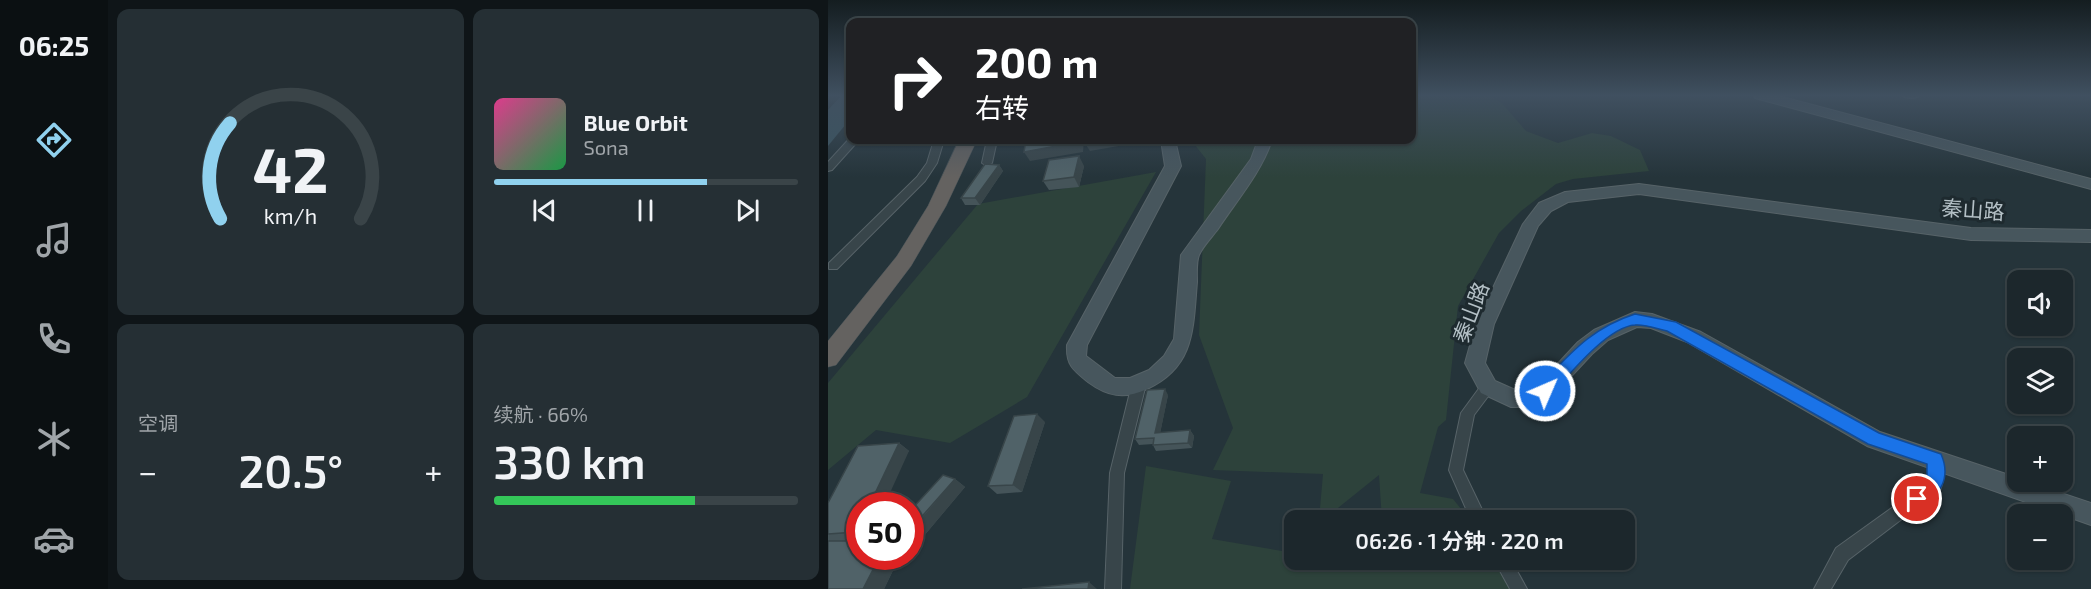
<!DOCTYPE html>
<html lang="zh">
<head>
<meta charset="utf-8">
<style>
  body { margin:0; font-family:"Exo 2","Noto Sans SC",sans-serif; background:#252f34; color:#f1f3f6; height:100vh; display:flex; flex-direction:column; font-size:22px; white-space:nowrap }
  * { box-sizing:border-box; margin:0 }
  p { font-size:20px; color:#a0a5a9 }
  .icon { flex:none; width:33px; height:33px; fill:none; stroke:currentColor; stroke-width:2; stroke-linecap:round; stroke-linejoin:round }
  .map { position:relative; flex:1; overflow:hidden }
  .drawer { display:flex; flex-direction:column; gap:9px; padding:9px; background:#0f1518; width:720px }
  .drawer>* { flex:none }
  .hud { position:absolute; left:18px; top:18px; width:570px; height:126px; border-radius:12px; box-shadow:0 2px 4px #0004,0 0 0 2px #3a4448; background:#202124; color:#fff; overflow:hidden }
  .buttons { position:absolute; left:1179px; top:270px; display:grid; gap:12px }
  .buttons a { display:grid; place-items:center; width:66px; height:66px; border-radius:12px; background:#1c272c; box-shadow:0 2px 4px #0004,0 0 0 2px #3a4448; font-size:30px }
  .speed { position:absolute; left:18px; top:492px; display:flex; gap:12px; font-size:30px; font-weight:700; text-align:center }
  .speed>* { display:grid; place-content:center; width:78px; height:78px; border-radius:50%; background:#1c272c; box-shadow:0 2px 4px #0004,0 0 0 2px #3a4448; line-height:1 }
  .speed .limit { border:9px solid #d22; background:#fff; color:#111 }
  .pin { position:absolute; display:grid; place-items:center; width:51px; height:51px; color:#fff; margin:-26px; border:3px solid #fff; border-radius:50%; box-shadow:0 2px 6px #0007 }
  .me { position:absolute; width:66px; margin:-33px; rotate:45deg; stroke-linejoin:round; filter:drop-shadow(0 0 4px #0008) }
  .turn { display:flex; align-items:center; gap:21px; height:126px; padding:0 30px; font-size:27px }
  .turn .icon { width:78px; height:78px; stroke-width:2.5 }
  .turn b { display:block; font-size:42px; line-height:51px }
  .big { font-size:45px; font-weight:600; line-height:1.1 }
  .drawer .widget { flex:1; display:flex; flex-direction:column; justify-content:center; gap:9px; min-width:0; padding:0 21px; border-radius:12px; background:#252f34 }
  .drawer .dial { align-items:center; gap:0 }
  .dial svg { height:156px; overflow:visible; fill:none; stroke:#3a4448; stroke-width:7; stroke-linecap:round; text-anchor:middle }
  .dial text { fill:#f1f3f6; stroke:none }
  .song { display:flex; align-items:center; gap:18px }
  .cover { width:72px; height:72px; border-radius:9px; background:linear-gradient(135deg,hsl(330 70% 55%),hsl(140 70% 35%)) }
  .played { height:6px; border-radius:3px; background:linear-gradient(90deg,#90d1ee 70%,#3a4448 70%) }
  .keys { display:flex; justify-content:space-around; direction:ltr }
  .heat { display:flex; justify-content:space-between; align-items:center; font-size:33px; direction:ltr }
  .charge { height:9px; border-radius:4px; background:linear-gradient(90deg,#34c759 66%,#3a4448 0) }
  .drawer .tiles { flex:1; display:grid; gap:9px; grid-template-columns:repeat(2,1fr) }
  .trip { position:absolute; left:456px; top:510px; width:351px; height:60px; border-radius:12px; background:#1c272c; box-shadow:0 2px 4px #0004,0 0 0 2px #3a4448; font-weight:600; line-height:60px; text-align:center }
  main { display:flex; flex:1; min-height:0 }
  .tabs { display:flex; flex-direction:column; width:108px; justify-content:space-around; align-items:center; background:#0b1012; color:#a0a5a9 }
  .tabs .icon { width:42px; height:42px }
  .tabs .current { color:#90d1ee }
  .tabs b { font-size:27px; color:#f1f3f6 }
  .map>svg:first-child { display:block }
  .green { fill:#2d423b }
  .water { fill:#3a5560 }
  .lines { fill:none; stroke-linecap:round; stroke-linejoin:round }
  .minor-casing { stroke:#576368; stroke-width:2 }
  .secondary-casing { stroke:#576368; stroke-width:2 }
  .trunk-casing { stroke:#445055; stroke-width:1 }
  .minor { fill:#38454a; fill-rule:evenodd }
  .secondary { fill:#47565d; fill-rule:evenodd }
  .trunk { fill:#646260; fill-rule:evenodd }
  .wall { fill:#455459 }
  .shaded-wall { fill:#384549 }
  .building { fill:#506268; stroke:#384549; stroke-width:1.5 }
  .route { fill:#1a73e8; stroke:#114b97; stroke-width:1.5 }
  .labels { text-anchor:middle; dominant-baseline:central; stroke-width:6; stroke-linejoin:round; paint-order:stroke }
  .street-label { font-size:21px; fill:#b4c0c6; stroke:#1e2a2f }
</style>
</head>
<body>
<main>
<nav class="tabs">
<b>06:25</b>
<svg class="icon current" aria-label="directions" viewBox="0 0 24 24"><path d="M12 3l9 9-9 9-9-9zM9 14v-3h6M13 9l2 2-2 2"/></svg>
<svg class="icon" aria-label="music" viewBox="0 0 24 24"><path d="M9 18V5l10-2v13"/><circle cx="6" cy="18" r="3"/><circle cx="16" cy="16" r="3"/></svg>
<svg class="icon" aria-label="phone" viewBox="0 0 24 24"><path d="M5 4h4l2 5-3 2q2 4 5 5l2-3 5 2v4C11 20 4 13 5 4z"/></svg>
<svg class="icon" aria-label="climate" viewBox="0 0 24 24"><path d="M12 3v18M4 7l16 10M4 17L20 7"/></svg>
<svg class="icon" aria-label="car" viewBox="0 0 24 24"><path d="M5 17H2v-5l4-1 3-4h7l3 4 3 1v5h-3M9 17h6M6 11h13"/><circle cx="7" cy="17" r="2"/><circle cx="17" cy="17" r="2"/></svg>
</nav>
<section class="drawer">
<div class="tiles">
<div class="widget dial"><svg viewBox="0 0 100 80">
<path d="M14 69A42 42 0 1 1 86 69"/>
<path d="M14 69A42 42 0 0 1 19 20" stroke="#90d1ee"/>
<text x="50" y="56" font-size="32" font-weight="700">42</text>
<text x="50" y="72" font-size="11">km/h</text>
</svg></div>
<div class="widget">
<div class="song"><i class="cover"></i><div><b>Blue Orbit</b><p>Sona</p></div></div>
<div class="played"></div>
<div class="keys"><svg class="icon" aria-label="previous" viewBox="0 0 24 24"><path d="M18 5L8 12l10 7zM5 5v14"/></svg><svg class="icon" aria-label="pause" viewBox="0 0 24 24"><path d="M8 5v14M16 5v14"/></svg><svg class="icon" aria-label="next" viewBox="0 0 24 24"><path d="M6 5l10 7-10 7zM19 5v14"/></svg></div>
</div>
<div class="widget"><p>空调</p>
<div class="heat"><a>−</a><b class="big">20.5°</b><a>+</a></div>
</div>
<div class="widget"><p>续航 · 66%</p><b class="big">330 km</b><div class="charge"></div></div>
</div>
</section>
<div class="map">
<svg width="1263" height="589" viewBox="0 0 1263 589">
  <rect width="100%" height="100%" fill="#25343a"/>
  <!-- green -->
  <g class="green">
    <path d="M584,95H622L640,98L659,95L673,102L698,131L730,143L764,133L783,136L812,150L821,171L745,179L728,184L693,211L671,233L630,306L618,420L610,427L592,493L625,499L642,520H554L551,475L495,520H491L495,474L385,470L405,428L371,335L378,159L363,140H584Z"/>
    <path d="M328,172L199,397L122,443L48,430L0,470V383L150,204Z"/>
    <path d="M318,466L403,481L384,539L466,553V560H674L690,589H302Z"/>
  </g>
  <!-- water -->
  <path class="water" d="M14,95H22V119L0,146V110Z"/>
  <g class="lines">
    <!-- minor casing -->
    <g class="minor-casing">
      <g id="minor">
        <path d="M1074,95H1092C1088,99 1078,99 1074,95Z"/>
        <path d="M22,138V140H31L4,170L0,171V162Z"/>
        <path d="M106,140H116L109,163L97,181L9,269H1V263L89,177L99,163Z"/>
        <path d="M159,140H169L164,163L159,166L154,163Z"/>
        <path d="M311,378L316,380L318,384L296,473L293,589H277L282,473L304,384L306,380Z"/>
        <path d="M660,381L665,383L667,387L646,415L635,470L659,520H643L621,470L633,413L655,383Z"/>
        <path d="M1107,453L1112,455C1116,464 1116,481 1112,490L1020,560L1003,589H986L1008,548L1100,482V460L1102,455Z"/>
        <path d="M666,560H683L699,589H682Z"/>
      </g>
    </g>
    <!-- secondary casing -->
    <g class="secondary-casing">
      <g id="secondary">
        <path d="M925,95H947L1263,179V189L927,98Z"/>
        <path d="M333,140H347L353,166L259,345L258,356L287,378H302L321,370L336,356L346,339L353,255L423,159L430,140H444C433,173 409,200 390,229C384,237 375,246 371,255C368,262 369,274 369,282C365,329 367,367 319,389C296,400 279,396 260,382C245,370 238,365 239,345L337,166Z"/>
        <path d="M811,184L1143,228L1263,230V242L1143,240L811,194L740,202L723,211L710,226L666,324L657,363L667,381L685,389H700L710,385L750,342L766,330L807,312L824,314L873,332L1052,432L1190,478V482H1200L1263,503V525L1039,446L859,342L823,328L809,327L780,340L764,354L724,397L701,407H683L653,393L637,363L648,324L695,224L711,203L737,192Z"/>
      </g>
    </g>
    <!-- trunk casing -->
    <g class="trunk-casing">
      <path id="trunk" d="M131,140H149L118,206L83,266L8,365L0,367V341L69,256L100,206Z"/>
    </g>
    <!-- minor -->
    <use href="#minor" class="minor"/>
    <!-- secondary -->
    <use href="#secondary" class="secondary"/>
    <!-- trunk -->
    <use href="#trunk" class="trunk"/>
  </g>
  <!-- wall -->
  <g class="wall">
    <path d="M171,165L175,171L152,205H137L133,198Z"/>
    <path d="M256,166L251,187L221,190L215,181Z"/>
    <path d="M340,395L332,433L362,430L366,436L364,448L328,451L325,445V444L311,445L307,439Z"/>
    <path d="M217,422L194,492L169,494L160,486Z"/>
    <path d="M71,443L81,451L32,506V540L16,541L72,556L56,589H0V503Z"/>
    <path d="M127,479L137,487L95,537L82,538V511Z"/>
  </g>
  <!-- shaded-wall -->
  <g class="shaded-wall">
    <path d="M250,140H256L255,152L202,161L196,152Z"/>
    <path d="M288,140H302V144L262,151L258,145Z"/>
    <path d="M251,156L256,166L251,187L246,177Z"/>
    <path d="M171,165L175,171L152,205L147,198Z"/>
    <path d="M337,389L340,395L331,439L327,433Z"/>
    <path d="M209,414L217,422L194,492L185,485Z"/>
    <path d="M362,430L366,436L364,448L360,443Z"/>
    <path d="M71,443L81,451L56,506H41Z"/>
    <path d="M127,479L137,487L95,537L84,530Z"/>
    <path d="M52,556H72L56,589H35Z"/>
    <path d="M261,582L269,589H260Z"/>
  </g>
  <!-- building -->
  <g class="building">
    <path d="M198,140H250V142L196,152Z"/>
    <path d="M259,140H288L258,145Z"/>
    <path d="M251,156L246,177L215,181L221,160Z"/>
    <path d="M157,164L171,165L147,198H133Z"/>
    <path d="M337,389L327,433L362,430L360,443L325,445L326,438L307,439L319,390Z"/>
    <path d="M209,414L185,485L160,486L186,416Z"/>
    <path d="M71,443L41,506H32V525L28,532L0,534V503L30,446Z"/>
    <path d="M115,475L127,479L82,530V511Z"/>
    <path d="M0,541H32V556H52L35,589H0Z"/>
    <path d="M261,582L260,589H194Z"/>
  </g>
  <!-- sky -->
  <linearGradient id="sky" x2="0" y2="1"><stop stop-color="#141d20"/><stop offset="0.54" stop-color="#405060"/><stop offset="1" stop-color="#405060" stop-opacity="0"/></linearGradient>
  <rect width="1263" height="177" fill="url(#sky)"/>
  <!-- route -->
  <path class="route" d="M807,314L848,322L1051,433L1113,454C1124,479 1111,498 1089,507L1083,504L1080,499L1083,493L1099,481V464L1040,444L839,331C830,329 817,324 807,325C779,327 740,376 722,396L717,398L711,396L709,391L711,386C742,354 763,328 807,314Z"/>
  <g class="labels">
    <!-- street labels -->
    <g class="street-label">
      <text transform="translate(1145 209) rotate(4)">秦山路</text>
      <text transform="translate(642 312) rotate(-69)">秦山路</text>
    </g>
  </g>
</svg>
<div class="buttons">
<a><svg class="icon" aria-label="sound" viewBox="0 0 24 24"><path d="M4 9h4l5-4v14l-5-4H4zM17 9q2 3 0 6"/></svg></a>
<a><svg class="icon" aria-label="layers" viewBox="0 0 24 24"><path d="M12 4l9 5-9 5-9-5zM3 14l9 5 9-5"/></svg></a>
<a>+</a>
<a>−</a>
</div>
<div class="speed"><div class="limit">50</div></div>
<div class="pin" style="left:1089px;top:499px;background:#d93025"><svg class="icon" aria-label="arrive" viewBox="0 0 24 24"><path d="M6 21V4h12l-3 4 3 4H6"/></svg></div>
<svg class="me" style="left:717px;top:391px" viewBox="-20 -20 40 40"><circle r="17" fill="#1a73e8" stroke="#fff" stroke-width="3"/><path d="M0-11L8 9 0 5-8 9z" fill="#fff"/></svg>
<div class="trip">06:26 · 1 分钟 · 220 m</div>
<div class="hud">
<div class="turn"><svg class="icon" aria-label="right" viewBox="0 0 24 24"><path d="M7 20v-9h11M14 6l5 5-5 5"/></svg><div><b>200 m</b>右转</div></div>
</div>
</div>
</main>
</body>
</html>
